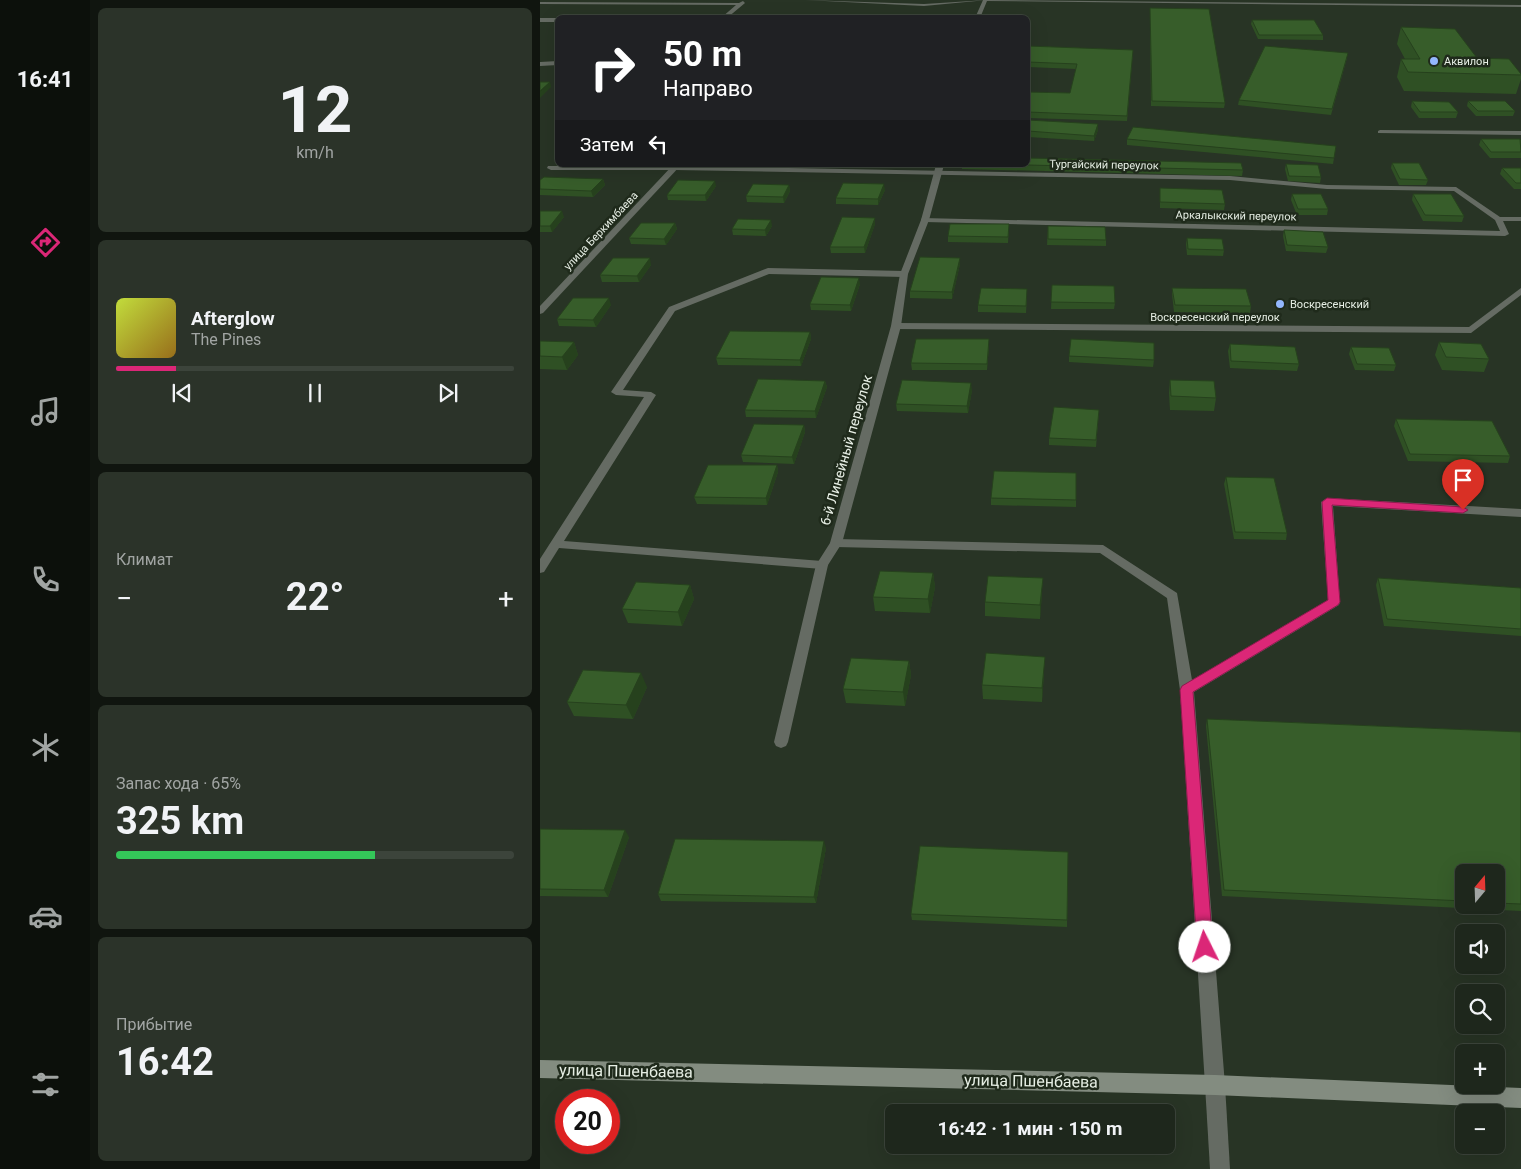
<!DOCTYPE html>
<html lang="ru">
<head>
<meta charset="utf-8">
<style>
  body { margin:0; font-family:Roboto,sans-serif; background:#2b3329; color:#f1f3f6; height:100vh; display:flex; flex-direction:column; font-size:19px; white-space:nowrap }
  * { box-sizing:border-box; margin:0 }
  p { font-size:16px; color:#a1a5a3 }
  .icon { flex:none; width:28px; height:28px; fill:none; stroke:currentColor; stroke-width:2; stroke-linecap:round; stroke-linejoin:round }
  .map { position:relative; flex:1; overflow:hidden }
  .drawer { display:flex; flex-direction:column; gap:8px; padding:8px; background:#10150f; width:450px }
  .drawer>* { flex:none }
  .top-card { position:absolute; left:15px; top:15px; width:475px; height:152px; border-radius:8px; box-shadow:0 5px 20px #0002,0 0 0 1px #3c443b; background:#202124; color:#fff; overflow:hidden }
  .needle { width:32px; rotate:19deg }
  .tools { position:absolute; left:915px; top:864px; display:grid; gap:10px }
  .tools a { display:grid; place-items:center; width:50px; height:50px; border-radius:8px; background:#1e271c; box-shadow:0 5px 20px #0002,0 0 0 1px #3c443b; font-size:25px }
  .speed { position:absolute; left:15px; top:1089px; display:flex; gap:10px; font-size:25px; font-weight:700; text-align:center }
  .speed>* { display:grid; place-content:center; width:65px; height:65px; border-radius:50%; background:#1e271c; box-shadow:0 5px 20px #0002,0 0 0 1px #3c443b; line-height:1 }
  .speed .limit { border:8px solid #d22; background:#fff; color:#111 }
  .pin { position:absolute; display:grid; place-items:center; width:42px; height:42px; color:#fff; margin:-51px -21px; border-radius:50% 50% 50% 0; rotate:-45deg; box-shadow:0 0 5px #0007 }
  .pin .icon { rotate:45deg }
  .me { position:absolute; width:55px; margin:-28px; rotate:356deg; stroke-linejoin:round; filter:drop-shadow(0 0 4px #0008) }
  .turn { display:flex; align-items:center; gap:18px; height:105px; padding:0 25px; font-size:22px }
  .turn .icon { width:65px; height:65px; stroke-width:2.5 }
  .turn b { display:block; font-size:35px; line-height:42px }
  .then { display:flex; align-items:center; height:48px; padding:0 25px; background:#0003; gap:10px; font-size:19px }
  .big { font-size:38px; font-weight:700; line-height:1.1 }
  .drawer .widget { flex:1; display:flex; flex-direction:column; justify-content:center; gap:8px; min-width:0; padding:0 18px; border-radius:8px; background:#2b3329 }
  .drawer .dial { align-items:center; gap:0 }
  .dial b { font-size:65px; line-height:1 }
  .song { display:flex; align-items:center; gap:15px }
  .cover { width:60px; height:60px; border-radius:8px; background:linear-gradient(135deg,hsl(70 70% 55%),hsl(40 70% 35%)) }
  .played { height:5px; border-radius:2px; background:linear-gradient(90deg,#db2777 15%,#3c443b 15%) }
  .keys { display:flex; justify-content:space-around; direction:ltr }
  .heat { display:flex; justify-content:space-between; align-items:center; font-size:28px; direction:ltr }
  .charge { height:8px; border-radius:4px; background:linear-gradient(90deg,#34c759 65%,#3c443b 0) }
  .trip { position:absolute; left:345px; top:1104px; width:290px; height:50px; border-radius:8px; background:#1e271c; box-shadow:0 5px 20px #0002,0 0 0 1px #3c443b; font-weight:700; line-height:50px; text-align:center }
  main { display:flex; flex:1; min-height:0 }
  .tab-bar { display:flex; flex-direction:column; width:90px; justify-content:space-around; align-items:center; background:#0c100b; color:#a1a5a3 }
  .tab-bar .icon { width:35px; height:35px }
  .tab-bar .selected { color:#db2777 }
  .tab-bar b { font-size:22px; color:#f1f3f6 }
  .map>svg:first-child { display:block }
  .lines { fill:none; stroke-linecap:round; stroke-linejoin:round }
  .lane { fill:#656b63; fill-rule:evenodd }
  .street { fill:#656b63; fill-rule:evenodd }
  .secondary { fill:#838c80; fill-rule:evenodd }
  .wall { fill:#2f5024; fill-rule:evenodd }
  .shaded-wall { fill:#26411d }
  .building { fill:#375d2a; stroke:#26411d }
  .route { fill:#db2777; stroke:#8e194d }
  .poi-dot { fill:#93b7fd; stroke:#1f2a1b; stroke-width:2 }
  .labels { text-anchor:middle; dominant-baseline:central; stroke-width:5; stroke-linejoin:round; paint-order:stroke }
  .far-poi-label { font-size:11px; fill:#e6eee4; stroke:#1f2a1b; text-anchor:start }
  .far-street-label { font-size:11px; fill:#e6eee4; stroke:#1f2a1b }
  .street-label { font-size:14px; fill:#e6eee4; stroke:#1f2a1b }
  .near-street-label { font-size:16px; fill:#e6eee4; stroke:#1f2a1b }
</style>
</head>
<body>
<main>
<nav class="tab-bar">
<b>16:41</b>
<svg class="icon selected" aria-label="directions" viewBox="0 0 24 24"><path d="M12 3l9 9-9 9-9-9zM9 14v-3h6M13 9l2 2-2 2"/></svg>
<svg class="icon" aria-label="music" viewBox="0 0 24 24"><path d="M9 18V5l10-2v13"/><circle cx="6" cy="18" r="3"/><circle cx="16" cy="16" r="3"/></svg>
<svg class="icon" aria-label="phone" viewBox="0 0 24 24"><path d="M5 4h4l2 5-3 2q2 4 5 5l2-3 5 2v4C11 20 4 13 5 4z"/></svg>
<svg class="icon" aria-label="climate" viewBox="0 0 24 24"><path d="M12 3v18M4 7l16 10M4 17L20 7"/></svg>
<svg class="icon" aria-label="car" viewBox="0 0 24 24"><path d="M5 17H2v-5l4-1 3-4h7l3 4 3 1v5h-3M9 17h6M6 11h13"/><circle cx="7" cy="17" r="2"/><circle cx="17" cy="17" r="2"/></svg>
<svg class="icon" aria-label="filters" viewBox="0 0 24 24"><path d="M4 7h16M4 17h16"/><circle cx="9" cy="7" r="2"/><circle cx="15" cy="17" r="2"/></svg>
</nav>
<section class="drawer">
<div class="widget dial"><b>12</b><p>km/h</p></div>
<div class="widget">
<div class="song"><i class="cover"></i><div><b>Afterglow</b><p>The Pines</p></div></div>
<div class="played"></div>
<div class="keys"><svg class="icon" aria-label="previous" viewBox="0 0 24 24"><path d="M18 5L8 12l10 7zM5 5v14"/></svg><svg class="icon" aria-label="pause" viewBox="0 0 24 24"><path d="M8 5v14M16 5v14"/></svg><svg class="icon" aria-label="next" viewBox="0 0 24 24"><path d="M6 5l10 7-10 7zM19 5v14"/></svg></div>
</div>
<div class="widget"><p>Климат</p>
<div class="heat"><a>−</a><b class="big">22°</b><a>+</a></div>
</div>
<div class="widget"><p>Запас хода · 65%</p><b class="big">325 km</b><div class="charge"></div></div>
<div class="widget"><p>Прибытие</p><b class="big">16:42</b></div>
</section>
<div class="map">
<svg width="981" height="1169" viewBox="0 0 981 1169">
  <rect width="100%" height="100%" fill="#283425"/>
  <g class="lines">
    <!-- lane -->
    <g class="lane">
      <path d="M265,0L384,4L447,0L384,6Z"/>
      <path d="M203,1L205,3L187,18H181L196,5L0,4V2L199,3Z"/>
      <rect x="0" y="18" width="18" height="4"/>
      <path d="M18,61V65L0,66V62Z"/>
      <path d="M840,130L981,131V135L838,133V131Z"/>
      <path d="M8,166H135L690,176L787,185L916,187L960,217H981V221H963L969,234L965,236L385,222L381,220L382,218L960,231L955,220L914,191L787,189L690,180L135,170H11L7,168Z"/>
      <path d="M228,268L364,271L368,274L364,277L229,274L135,311L83,390L111,392L116,395L24,541L282,561L288,565L286,568L282,569L19,548L4,572L0,573V559L104,397L76,395L71,392L129,307Z"/>
      <path d="M981,288V295L931,333L356,329L351,326L356,323L929,327Z"/>
      <path d="M787,498L981,509V517L793,506L800,602L799,605L654,692L685,1085L682,1092L675,1095L668,1092L665,1085L640,690L627,598L560,553L296,547L290,543L296,539L563,545L637,593L652,680L788,600L781,502Z"/>
    </g>
    <!-- street -->
    <g class="street">
      <path d="M443,0L981,5V7L447,1L440,18H435Z"/>
      <path d="M133,165H141L3,313L0,314V306Z"/>
      <path d="M396,165H404L389,220L368,274L361,326L302,543L288,565L248,742L246,746L241,748L236,746L234,742L276,565L290,543L351,326L360,274L381,220Z"/>
      <path d="M675,1075L682,1078L685,1085L690,1169H670L665,1085L668,1078Z"/>
    </g>
    <!-- secondary -->
    <path class="secondary" d="M0,1060L675,1075L981,1088V1108L675,1095L0,1078Z"/>
  </g>
  <!-- wall -->
  <g class="wall">
    <path d="M610,8L685,103L684,108L611,106Z"/>
    <path d="M712,20L783,35V40L718,39L711,24Z"/>
    <path d="M861,27L937,58L981,74V79L976,94L864,91L857,77L861,59H865L857,44Z"/>
    <path d="M488,46L593,50L587,121L488,118V92L530,93L536,69L488,67Z"/>
    <path d="M807,58L791,115L698,105L699,100Z"/>
    <path d="M872,101L918,112L916,118H879L871,107Z"/>
    <path d="M928,101L975,111L973,116H936L927,106Z"/>
    <path d="M488,120L558,130L554,141L488,137Z"/>
    <path d="M587,139L794,158L793,164L587,145Z"/>
    <path d="M941,139L981,140V158H950L939,145Z"/>
    <path d="M852,163L888,180L886,185H859L851,168Z"/>
    <path d="M746,164L781,177L780,183L748,181L745,169Z"/>
    <path d="M422,165H488L703,170L702,176L422,169Z"/>
    <path d="M962,168H981V189H974L960,174Z"/>
    <path d="M63,179L65,185L53,197L0,195V180Z"/>
    <path d="M249,185L250,191L244,203L207,202L206,196Z"/>
    <path d="M176,186L166,201L128,200L127,195Z"/>
    <path d="M620,188L685,204L684,210L620,208Z"/>
    <path d="M345,190L338,205L296,204V198Z"/>
    <path d="M752,194L788,209L787,215H757L751,200Z"/>
    <path d="M873,194L924,216L922,222L883,221L872,200Z"/>
    <path d="M0,211L24,217L12,232H0Z"/>
    <path d="M135,223L137,229L126,245L91,244L89,238Z"/>
    <path d="M335,224L325,253H291L290,247Z"/>
    <path d="M469,224L468,243L408,242V236Z"/>
    <path d="M232,226L226,236L193,235L192,229Z"/>
    <path d="M508,226L566,240V246L507,245Z"/>
    <path d="M744,230L788,247L786,253L746,251L743,236Z"/>
    <path d="M647,238L684,250L683,256L647,255L646,244Z"/>
    <path d="M420,264L412,299L370,298V291Z"/>
    <path d="M111,265L99,282H62L60,275Z"/>
    <path d="M320,284L311,311L271,310L270,304Z"/>
    <path d="M512,285L575,303L574,309H511Z"/>
    <path d="M632,288L711,306L710,313L634,312L632,294Z"/>
    <path d="M487,295L486,313L438,312V305Z"/>
    <path d="M71,305L56,327L19,326L17,319Z"/>
    <path d="M270,332L271,339L261,366L178,365L176,358Z"/>
    <path d="M0,341L34,342L38,355L27,370L0,369Z"/>
    <path d="M899,342L949,359L944,372L902,370L895,355Z"/>
    <path d="M690,344L759,364L757,371L690,368L688,351Z"/>
    <path d="M449,346L447,370H372L371,363Z"/>
    <path d="M811,347L856,365L854,371L815,370L809,354Z"/>
    <path d="M529,356L614,360L613,367L529,362Z"/>
    <path d="M630,380L676,398L674,411L630,410L629,393Z"/>
    <path d="M285,381L287,387L276,418L206,417L205,410Z"/>
    <path d="M432,390L428,413L357,411L356,404Z"/>
    <path d="M559,410L556,447L509,445V438Z"/>
    <path d="M856,419L970,456L968,463L868,461L854,426Z"/>
    <path d="M264,425L265,432L254,464L203,462L201,455Z"/>
    <path d="M237,465L238,472L227,505L157,504L154,497Z"/>
    <path d="M686,477L747,533L746,540L694,539L684,484Z"/>
    <path d="M451,498L536,500V507L451,505Z"/>
    <path d="M393,573L395,587L390,613L335,611L333,597Z"/>
    <path d="M838,578L981,588V636L844,626L836,585Z"/>
    <path d="M150,585L154,599L142,626L88,623L82,609Z"/>
    <path d="M502,592L500,619L445,616V602Z"/>
    <path d="M369,661L371,675L365,706L306,703L303,689Z"/>
    <path d="M504,671L502,702L443,699L442,685Z"/>
    <path d="M107,687L93,719L34,716L27,702Z"/>
    <path d="M667,719L981,732V911L682,896L666,726ZM924,872H956V905H924Z"/>
    <path d="M0,829L89,837L68,897L0,896Z"/>
    <path d="M286,848L276,903L121,901L118,894Z"/>
    <path d="M528,852L527,927L372,920L371,914Z"/>
  </g>
  <!-- shaded-wall -->
  <g class="shaded-wall">
    <path d="M10,82L11,87L0,98V91Z"/>
    <path d="M558,124V130L554,141V136Z"/>
    <path d="M63,179L65,185L53,197L51,191Z"/>
    <path d="M175,181L176,186L166,201L165,195Z"/>
    <path d="M344,184L345,190L338,205V199Z"/>
    <path d="M249,185L250,191L244,203L243,197Z"/>
    <path d="M22,211L24,217L12,232L10,226Z"/>
    <path d="M335,218V224L325,253L324,247Z"/>
    <path d="M231,220L232,226L226,236L225,230Z"/>
    <path d="M135,223L137,229L126,245L124,239Z"/>
    <path d="M110,258L111,265L99,282L97,276Z"/>
    <path d="M420,258V264L412,299V292Z"/>
    <path d="M319,278L320,284L311,311L310,305Z"/>
    <path d="M69,298L71,305L56,327L53,320Z"/>
    <path d="M270,332L271,339L261,366L260,360Z"/>
    <path d="M449,339V346L447,370V364Z"/>
    <path d="M34,342L38,355L27,370L22,357Z"/>
    <path d="M285,381L287,387L276,418L275,411Z"/>
    <path d="M431,383L432,390L428,413L427,406Z"/>
    <path d="M264,425L265,432L254,464L252,457Z"/>
    <path d="M237,465L238,472L227,505L226,498Z"/>
    <path d="M393,573L395,587L390,613L388,599Z"/>
    <path d="M503,578L502,592L500,619V605Z"/>
    <path d="M150,585L154,599L142,626L138,612Z"/>
    <path d="M505,657L504,671L502,702V688Z"/>
    <path d="M369,661L371,675L365,706L363,692Z"/>
    <path d="M101,673L107,687L93,719L86,705Z"/>
    <path d="M85,830L89,837L68,897L64,890Z"/>
    <path d="M284,841L286,848L276,903L274,897Z"/>
  </g>
  <!-- building -->
  <g class="building">
    <path d="M610,8L669,9L685,103L612,101Z"/>
    <path d="M712,20H774L783,35H719Z"/>
    <path d="M861,27L915,29L937,58L969,59L981,74V75L868,72L861,59H880Z"/>
    <path d="M488,46L593,50L587,116L488,112V92L530,93L537,64L488,62Z"/>
    <path d="M725,46L808,53L792,109L699,100Z"/>
    <path d="M0,82H10L0,91Z"/>
    <path d="M872,101L909,102L918,112H880Z"/>
    <path d="M928,101H965L975,111H938Z"/>
    <path d="M488,120L558,124L554,136L488,131Z"/>
    <path d="M593,127L796,146L794,158L587,139Z"/>
    <path d="M941,139H980L981,152H951Z"/>
    <path d="M488,158L701,163L703,170L488,165Z"/>
    <path d="M852,163H879L888,180L860,179Z"/>
    <path d="M746,164L778,165L781,177L749,176Z"/>
    <path d="M962,168H981V183H976Z"/>
    <path d="M4,177L63,179L51,191L0,189V180Z"/>
    <path d="M138,180L175,181L165,195H127Z"/>
    <path d="M303,183L344,184L338,199L296,198Z"/>
    <path d="M213,184L249,185L243,197L206,196Z"/>
    <path d="M620,188L682,190L685,204L620,202Z"/>
    <path d="M752,194H781L788,209H758Z"/>
    <path d="M873,194H911L924,216L885,215Z"/>
    <path d="M0,211H22L10,226H0Z"/>
    <path d="M302,217L335,218L324,247H290Z"/>
    <path d="M198,219L231,220L225,230L192,229Z"/>
    <path d="M101,223H135L124,239L89,238Z"/>
    <path d="M410,224H469L468,237L408,236Z"/>
    <path d="M508,226L565,227L566,240L508,239Z"/>
    <path d="M744,230L783,232L788,247L747,245Z"/>
    <path d="M647,238L682,239L684,250L648,249Z"/>
    <path d="M380,257L420,258L412,292L370,291Z"/>
    <path d="M73,258H110L97,276L60,275Z"/>
    <path d="M281,277L319,278L310,305L270,304Z"/>
    <path d="M512,285L574,286L575,303L511,302Z"/>
    <path d="M441,288L487,289L486,306L438,305Z"/>
    <path d="M632,288L706,289L711,306L635,305Z"/>
    <path d="M33,298H69L53,320L17,319Z"/>
    <path d="M190,331L270,332L260,360L176,358Z"/>
    <path d="M376,339H449L447,364L371,363Z"/>
    <path d="M531,339L614,343V360L529,356Z"/>
    <path d="M0,341L34,342L22,357L0,356Z"/>
    <path d="M899,342L941,344L949,359L906,357Z"/>
    <path d="M690,344L755,347L759,364L691,361Z"/>
    <path d="M811,347L849,348L856,365L817,364Z"/>
    <path d="M218,379L285,381L275,411L205,410Z"/>
    <path d="M362,380L431,383L427,406L356,404Z"/>
    <path d="M630,380L674,381L676,398L631,396Z"/>
    <path d="M514,407L559,410L556,440L509,438Z"/>
    <path d="M856,419L952,421L970,456L870,454Z"/>
    <path d="M214,424L264,425L252,457L201,455Z"/>
    <path d="M168,465H237L226,498L154,497Z"/>
    <path d="M454,471L536,473V500L451,498Z"/>
    <path d="M686,477L734,478L747,533L695,532Z"/>
    <path d="M340,571L393,573L388,599L333,597Z"/>
    <path d="M448,576L503,578L500,605L445,602Z"/>
    <path d="M838,578L981,588V629L847,619Z"/>
    <path d="M96,582L150,585L138,612L82,609Z"/>
    <path d="M446,653L505,657L502,688L442,685Z"/>
    <path d="M311,658L369,661L363,692L303,689Z"/>
    <path d="M43,670L101,673L86,705L27,702Z"/>
    <path d="M667,719L981,732V904L956,903V872H924V901L684,890Z"/>
    <path d="M0,829L85,830L64,890L0,889Z"/>
    <path d="M135,839L284,841L274,897L118,894Z"/>
    <path d="M380,846L528,852L527,920L371,914Z"/>
  </g>
  <!-- route -->
  <path class="route" d="M787,498L923,507L928,510L923,513L792,505L800,602L798,605L653,692L673,947L671,952L665,954L660,952L657,947L640,690L642,686L788,600L782,502Z"/>
  <!-- markers -->
  <g class="poi-dot">
    <circle cx="894" cy="61" r="5"/>
    <circle cx="740" cy="304" r="5"/>
  </g>
  <g class="labels">
    <!-- far-poi labels -->
    <g class="far-poi-label">
      <text x="904" y="61">Аквилон</text>
      <text x="750" y="304">Воскресенский</text>
    </g>
    <!-- far-street labels -->
    <g class="far-street-label">
      <text transform="translate(564 165) rotate(1)">Тургайский переулок</text>
      <text transform="translate(696 216) rotate(1)">Аркалыкский переулок</text>
      <text transform="translate(61 231) rotate(-47)">улица Беркимбаева</text>
      <text x="675" y="317">Воскресенский переулок</text>
    </g>
    <!-- street labels -->
    <g class="street-label">
      <text transform="translate(306 450) rotate(-74)">6-й Линейный переулок</text>
    </g>
    <!-- near-street labels -->
    <g class="near-street-label">
      <text transform="translate(86 1071) rotate(1)">улица Пшенбаева</text>
      <text transform="translate(491 1081) rotate(1)">улица Пшенбаева</text>
    </g>
  </g>
</svg>
<div class="tools">
<a><svg class="needle" viewBox="-14 -14 28 28"><path d="M0-13l5 13h-10z" fill="#e53935"/><path d="M0 13l5-13h-10z" fill="#a1a5a3"/></svg></a>
<a><svg class="icon" aria-label="sound" viewBox="0 0 24 24"><path d="M4 9h4l5-4v14l-5-4H4zM17 9q2 3 0 6"/></svg></a>
<a><svg class="icon" aria-label="search" viewBox="0 0 24 24"><circle cx="10" cy="10" r="6"/><path d="M15 15l6 6"/></svg></a>
<a>+</a>
<a>−</a>
</div>
<div class="speed"><div class="limit">20</div></div>
<div class="pin" style="left:923px;top:510px;background:#d93025"><svg class="icon" aria-label="arrive" viewBox="0 0 24 24"><path d="M6 21V4h12l-3 4 3 4H6"/></svg></div>
<svg class="me" style="left:665px;top:947px" viewBox="-20 -20 40 40"><circle r="19" fill="#fff"/><path d="M0-13L10 11 0 6-10 11z" fill="#db2777"/></svg>
<div class="trip">16:42 · 1 мин · 150 m</div>
<div class="top-card">
<div class="turn"><svg class="icon" aria-label="right" viewBox="0 0 24 24"><path d="M7 20v-9h11M14 6l5 5-5 5"/></svg><div><b>50 m</b>Направо</div></div>
<div class="then">Затем<svg class="icon" aria-label="left" viewBox="0 0 24 24"><path d="M17 20v-9H6M10 6l-5 5 5 5"/></svg></div>
</div>
</div>
</main>
</body>
</html>
